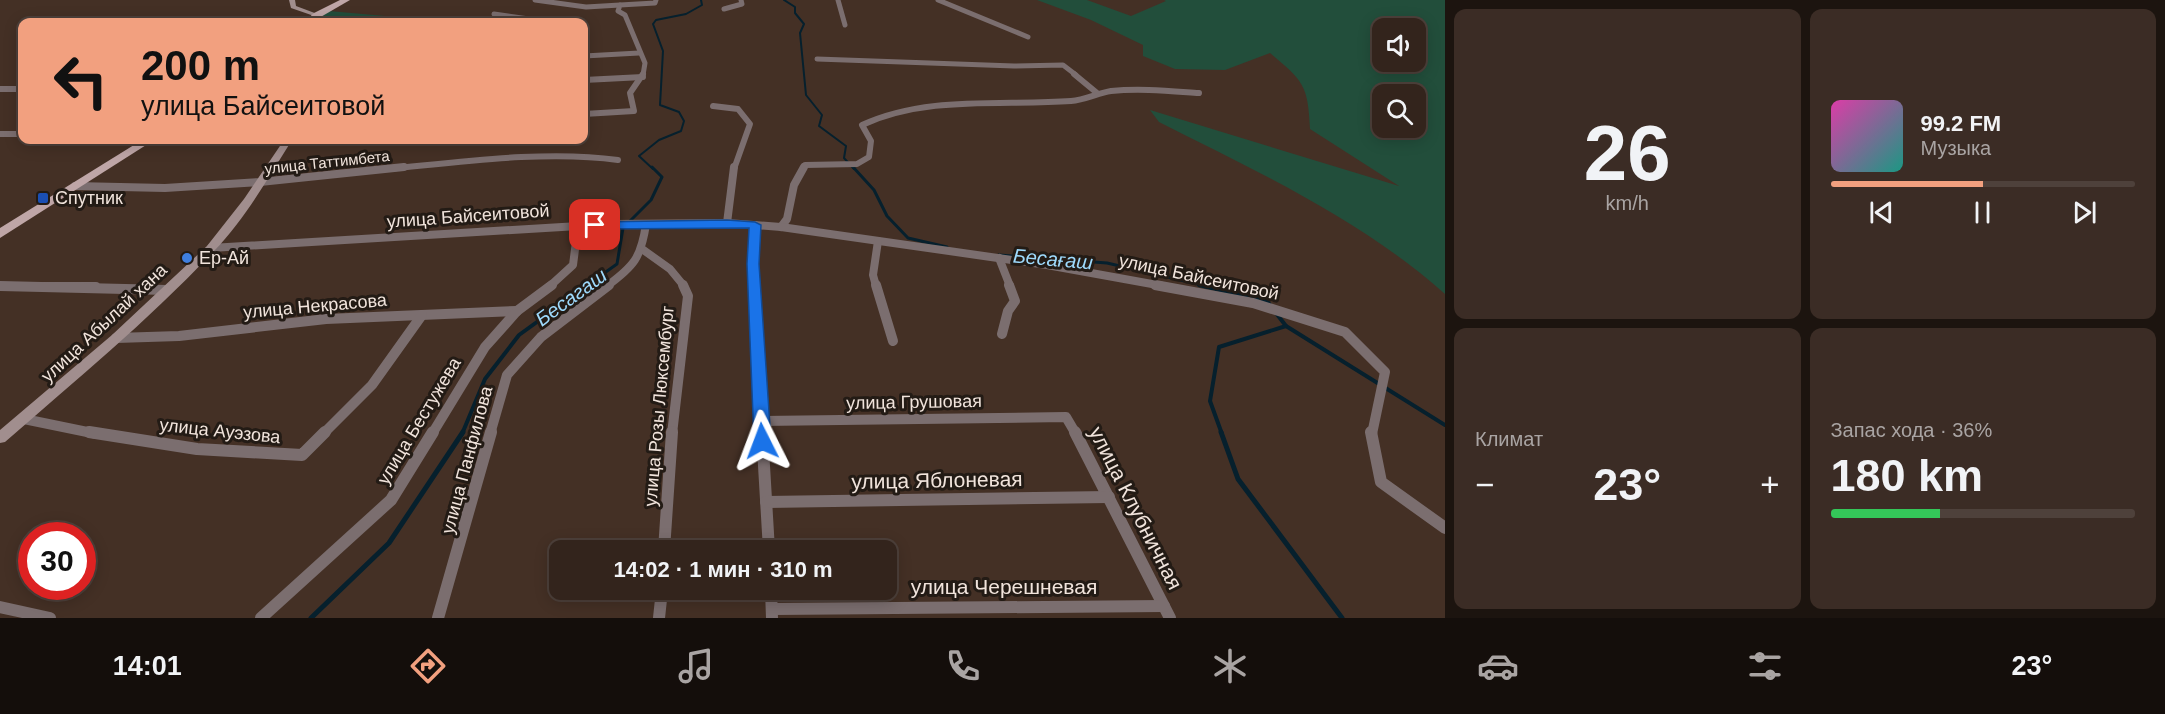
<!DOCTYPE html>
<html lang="ru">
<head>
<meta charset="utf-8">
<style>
  body { margin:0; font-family:Helvetica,sans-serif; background:#3b2c25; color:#f1f3f6; height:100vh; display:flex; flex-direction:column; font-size:22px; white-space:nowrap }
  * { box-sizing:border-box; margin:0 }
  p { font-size:20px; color:#a9a4a3 }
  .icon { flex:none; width:33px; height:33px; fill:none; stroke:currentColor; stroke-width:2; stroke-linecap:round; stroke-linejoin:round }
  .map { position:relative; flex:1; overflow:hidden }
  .drawer { display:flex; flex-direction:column; gap:9px; padding:9px; background:#1c140f; width:720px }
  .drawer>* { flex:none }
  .hud { position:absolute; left:18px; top:18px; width:570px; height:126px; border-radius:12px; box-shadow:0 3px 15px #0003,0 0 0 2px #4e413b; background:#f2a07f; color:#111; overflow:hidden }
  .buttons { position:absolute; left:1372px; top:18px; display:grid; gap:12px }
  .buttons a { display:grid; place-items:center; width:54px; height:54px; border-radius:12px; background:#33241c; box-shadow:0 3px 15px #0003,0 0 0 2px #4e413b; font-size:30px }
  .speed { position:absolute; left:18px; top:522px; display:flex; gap:12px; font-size:30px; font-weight:700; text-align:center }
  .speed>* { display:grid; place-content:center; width:78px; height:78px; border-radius:50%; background:#33241c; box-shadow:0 3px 15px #0003,0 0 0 2px #4e413b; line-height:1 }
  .speed .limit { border:9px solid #d22; background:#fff; color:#111 }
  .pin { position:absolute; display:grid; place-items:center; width:51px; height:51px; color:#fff; margin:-26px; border-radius:12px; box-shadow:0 3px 9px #0006 }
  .me { position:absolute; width:66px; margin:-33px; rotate:357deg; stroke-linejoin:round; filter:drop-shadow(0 0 4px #0008) }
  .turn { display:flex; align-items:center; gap:21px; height:126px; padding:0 24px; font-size:27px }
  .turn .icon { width:78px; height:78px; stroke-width:2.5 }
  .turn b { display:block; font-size:42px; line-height:51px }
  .big { font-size:45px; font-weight:600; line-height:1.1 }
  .drawer .tile { flex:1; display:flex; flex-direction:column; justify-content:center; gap:9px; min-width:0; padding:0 21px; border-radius:12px; background:#3b2c25 }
  .drawer .dial { align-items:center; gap:0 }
  .dial b { font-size:78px; line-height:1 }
  .song { display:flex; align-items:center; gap:18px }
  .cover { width:72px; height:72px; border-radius:9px; background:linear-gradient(135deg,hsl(320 70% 55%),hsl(170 70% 35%)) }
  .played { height:6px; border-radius:3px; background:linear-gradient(90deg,#f2a07f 50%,#4e413b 50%) }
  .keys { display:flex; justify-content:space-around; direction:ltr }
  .heat { display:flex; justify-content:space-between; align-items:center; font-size:33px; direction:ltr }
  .charge { height:9px; border-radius:4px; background:linear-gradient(90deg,#34c759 36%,#4e413b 0) }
  .drawer .tiles { flex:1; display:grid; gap:9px; grid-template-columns:repeat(2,1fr) }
  .trip { position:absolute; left:549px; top:540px; width:348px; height:60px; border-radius:12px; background:#33241c; box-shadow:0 3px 15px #0003,0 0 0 2px #4e413b; font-weight:600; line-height:60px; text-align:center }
  .tab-bar { display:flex; height:96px; justify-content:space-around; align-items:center; background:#140e0b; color:#a9a4a3 }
  .tab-bar .icon { width:42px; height:42px }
  .tab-bar .on { color:#f2a07f }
  .tab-bar b { font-size:27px; color:#f1f3f6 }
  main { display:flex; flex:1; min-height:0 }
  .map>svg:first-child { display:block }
  .green { fill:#224e3b; fill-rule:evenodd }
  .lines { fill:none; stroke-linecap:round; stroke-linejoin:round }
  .stream-far3 { stroke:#06202d; stroke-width:2 }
  .stream-far2 { stroke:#06202d; stroke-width:3 }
  .stream-far1 { stroke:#06202d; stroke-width:4 }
  .stream { stroke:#06202d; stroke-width:5 }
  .street-far4 { stroke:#7b6e6f; stroke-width:5 }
  .street-far3 { stroke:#7b6e6f; stroke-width:6 }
  .street-far2 { stroke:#7b6e6f; stroke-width:8 }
  .street-far1 { stroke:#7b6e6f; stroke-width:10 }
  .street { stroke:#7b6e6f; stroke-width:12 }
  .secondary { fill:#a18e8e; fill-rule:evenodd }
  .primary { fill:#bfa6a7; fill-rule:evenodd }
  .route { fill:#1a73e8; stroke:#114b97; stroke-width:1.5 }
  .transit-dot { fill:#1a4fb4; stroke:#231b15; stroke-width:2 }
  .shop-dot { fill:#3f7fe0; stroke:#231b15; stroke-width:2 }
  .labels { text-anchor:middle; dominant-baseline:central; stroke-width:6; stroke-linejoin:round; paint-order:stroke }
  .far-street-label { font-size:15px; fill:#f1e4dc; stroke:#231b15 }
  .poi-label { font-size:18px; fill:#f1e4dc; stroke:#231b15; text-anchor:start }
  .street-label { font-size:18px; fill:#f1e4dc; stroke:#231b15 }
  .water-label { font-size:20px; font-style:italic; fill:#9edafc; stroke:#231b15 }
  .near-street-label { font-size:21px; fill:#f1e4dc; stroke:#231b15 }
</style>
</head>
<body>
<main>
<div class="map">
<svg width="1445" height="618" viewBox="0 0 1445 618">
  <rect width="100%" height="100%" fill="#443025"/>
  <!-- green -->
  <g class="green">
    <path d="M1037,0H1087L1131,16L1166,1L1164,0H1445V294C1362,220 1258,172 1159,122L1150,110L1399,186L1310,129C1308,84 1303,81 1270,53L1225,70L1175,69L1143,56V45L1091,20ZM1383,28H1416V62H1383ZM1416,94V128H1383V94Z"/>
    <path d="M329,11L430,20L424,22H314Z"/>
  </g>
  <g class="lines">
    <!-- stream-far3 -->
    <g class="stream-far3">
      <path d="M784,0L795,7V13L804,24L800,33L806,95L822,115L819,126L846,146L844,158L854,169"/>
      <path d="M653,169L639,156L659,140L681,131L684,121L679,112L660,105L663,51L653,24L656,20L686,14L702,5L701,0"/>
    </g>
    <!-- stream-far2 -->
    <g class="stream-far2">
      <path d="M853,167L874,190L887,216L908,238L947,247"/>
      <path d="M999,255L1107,263L1206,286"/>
      <path d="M586,286L617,264L623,228L651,200L662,177L652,167"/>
    </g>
    <!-- stream-far1 -->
    <g class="stream-far1">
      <path d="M1199,285L1267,301L1270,305"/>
      <path d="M1276,313L1286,326L1445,425"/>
      <path d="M462,434L485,379L519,335L588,285"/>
      <path d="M1222,434L1210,401L1219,347L1286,326"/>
    </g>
    <!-- stream -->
    <g class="stream">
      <path d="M1221,432L1238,479L1342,618"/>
      <path d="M311,618L389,543L463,432"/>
    </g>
    <!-- street-far4 -->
    <g class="street-far4">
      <path d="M535,0L586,7L620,5"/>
      <path d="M838,0L845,25"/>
      <path d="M938,0L1028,37"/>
      <path d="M724,9L742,4L741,0"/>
      <path d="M494,14L550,22"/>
      <path d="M584,56L639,53"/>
      <path d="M817,59L1014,66L1063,65L1076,75"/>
      <path d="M643,75L645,63L625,15L618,11L620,5L655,3L656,0"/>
    </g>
    <!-- street-far3 -->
    <g class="street-far3">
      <path d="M1074,74L1097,93"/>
      <path d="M584,80L643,77"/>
      <path d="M0,89H22"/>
      <path d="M713,106L738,109L750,124L734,169"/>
      <path d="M584,114L634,111L630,93L643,74"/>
      <path d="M0,134H22"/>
      <path d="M91,140H138"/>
      <path d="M389,169C461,162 546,150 618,160"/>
      <path d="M803,169L805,165L857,164L869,157L871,141L862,125C927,95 1002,106 1071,101C1085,100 1098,93 1111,91C1140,88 1170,91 1199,93"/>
    </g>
    <!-- street-far2 -->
    <g class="street-far2">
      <path d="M75,186L165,188L260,182L404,167"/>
      <path d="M727,223L734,167"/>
      <path d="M781,227L787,219L794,185L804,167"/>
      <path d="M211,248L612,224L727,223L781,227L1047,265L1163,286"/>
      <path d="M642,249L670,269L684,286"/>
      <path d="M999,258L1010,286"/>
      <path d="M0,286H96"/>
      <path d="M550,286L573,265L578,226"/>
      <path d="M607,286C634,266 641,258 646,224"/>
      <path d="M754,286L755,225"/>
      <path d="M876,286L873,275L878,241"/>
    </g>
    <!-- street-far1 -->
    <g class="street-far1">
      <path d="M754,285L763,434"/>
      <path d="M876,285L893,341"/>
      <path d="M1155,285L1253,303L1345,332L1385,372L1372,434"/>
      <path d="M0,286L167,290"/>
      <path d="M1002,334L1008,311L1015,301L1009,285"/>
      <path d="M116,338L179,336L326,319L517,311"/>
      <path d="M24,419L97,434"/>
      <path d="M761,421L1066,417L1076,434"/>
      <path d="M323,434L372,385L422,315"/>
      <path d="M432,434L485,347L517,311L552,285"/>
      <path d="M490,434L507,375L541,337L609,285"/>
      <path d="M672,434L688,296L683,285"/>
    </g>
    <!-- street -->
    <g class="street">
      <path d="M89,432L197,449L302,455L325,432"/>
      <path d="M762,432L769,550"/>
      <path d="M1075,432L1170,618"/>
      <path d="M1371,432L1381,482L1445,528"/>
      <path d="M766,502L1109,497"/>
      <path d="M664,550L672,432"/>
      <path d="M771,590L772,618"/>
      <path d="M0,607L50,618"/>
      <path d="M772,609L1164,606"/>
      <path d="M261,618L391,500L433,432"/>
      <path d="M438,618L491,432"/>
      <path d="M659,618L662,590"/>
    </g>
    <!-- secondary -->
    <g class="secondary">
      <path d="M289,0H295L296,6L320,15L317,17L291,8Z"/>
      <path d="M284,140H292C268,178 245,219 214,251C149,320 76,380 5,442L0,443V430L112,335L207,246L244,199Z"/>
    </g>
    <!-- primary -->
    <g class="primary">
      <path d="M340,0H350L312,22H304L314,13Z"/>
      <path d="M142,140H154L0,238V228Z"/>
    </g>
  </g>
  <!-- route -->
  <path class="route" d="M727,220L755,222L761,225L759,264L771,441L762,447L754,441L747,264L749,228L595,229L589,225L595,222Z"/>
  <!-- markers -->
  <rect class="transit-dot" x="37" y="192" width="12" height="12" rx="3"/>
  <circle class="shop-dot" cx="187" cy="258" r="6"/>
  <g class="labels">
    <!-- far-street labels -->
    <g class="far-street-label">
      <text transform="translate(327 162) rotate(-6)">улица Таттимбета</text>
    </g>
    <!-- poi labels -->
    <g class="poi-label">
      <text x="55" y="198">Спутник</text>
      <text x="199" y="258">Ер-Ай</text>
    </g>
    <!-- street labels -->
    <g class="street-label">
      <text transform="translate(468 216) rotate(-4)">улица Байсеитовой</text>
      <text transform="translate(1199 277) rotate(12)">улица Байсеитовой</text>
      <text transform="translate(315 306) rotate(-5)">улица Некрасова</text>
      <text transform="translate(104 323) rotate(-43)">улица Абылай хана</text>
      <text transform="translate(914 402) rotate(-1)">улица Грушовая</text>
      <text transform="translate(659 406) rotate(-85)">улица Розы Люксембург</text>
      <text transform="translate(419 421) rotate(-59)">улица Бестужева</text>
      <text transform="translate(220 431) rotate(6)">улица Ауэзова</text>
      <text transform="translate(467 460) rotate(-75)">улица Панфилова</text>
    </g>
    <!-- water labels -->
    <g class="water-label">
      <text transform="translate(1053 259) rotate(5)">Бесағаш</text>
      <text transform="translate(571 297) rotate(-36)">Бесагаш</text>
    </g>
    <!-- near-street labels -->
    <g class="near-street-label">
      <text transform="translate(937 480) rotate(-1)">улица Яблоневая</text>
      <text transform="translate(1136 508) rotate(63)">улица Клубничная</text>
      <text x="1004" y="586">улица Черешневая</text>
    </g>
  </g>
</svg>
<div class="buttons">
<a><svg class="icon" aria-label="sound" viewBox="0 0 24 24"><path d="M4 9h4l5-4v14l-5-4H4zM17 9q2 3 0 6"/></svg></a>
<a><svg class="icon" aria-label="search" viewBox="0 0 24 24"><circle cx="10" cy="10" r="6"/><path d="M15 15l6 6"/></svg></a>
</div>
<div class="speed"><div class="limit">30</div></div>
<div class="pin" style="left:595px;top:225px;background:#d93025"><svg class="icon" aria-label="arrive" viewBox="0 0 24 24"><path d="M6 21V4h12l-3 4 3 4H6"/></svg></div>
<svg class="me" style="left:762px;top:441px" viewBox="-20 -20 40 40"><path d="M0-17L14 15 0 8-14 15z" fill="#1a73e8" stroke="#fff" stroke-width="4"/></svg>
<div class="trip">14:02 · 1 мин · 310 m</div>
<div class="hud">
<div class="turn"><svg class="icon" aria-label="left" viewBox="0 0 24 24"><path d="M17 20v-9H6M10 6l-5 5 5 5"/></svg><div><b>200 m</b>улица Байсеитовой</div></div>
</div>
</div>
<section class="drawer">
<div class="tiles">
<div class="tile dial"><b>26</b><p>km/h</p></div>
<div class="tile">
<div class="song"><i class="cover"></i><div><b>99.2 FM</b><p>Музыка</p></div></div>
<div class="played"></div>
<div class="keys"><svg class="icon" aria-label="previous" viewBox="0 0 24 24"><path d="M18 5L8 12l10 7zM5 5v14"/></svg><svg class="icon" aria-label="pause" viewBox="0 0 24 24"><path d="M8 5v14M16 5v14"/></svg><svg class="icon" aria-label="next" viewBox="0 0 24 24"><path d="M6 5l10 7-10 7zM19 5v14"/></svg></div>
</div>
<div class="tile"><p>Климат</p>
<div class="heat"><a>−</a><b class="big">23°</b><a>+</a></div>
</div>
<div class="tile"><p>Запас хода · 36%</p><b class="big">180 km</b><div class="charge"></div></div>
</div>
</section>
</main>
<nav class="tab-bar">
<b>14:01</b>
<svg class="icon on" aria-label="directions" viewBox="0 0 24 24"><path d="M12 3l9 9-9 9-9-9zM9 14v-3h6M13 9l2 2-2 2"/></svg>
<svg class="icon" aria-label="music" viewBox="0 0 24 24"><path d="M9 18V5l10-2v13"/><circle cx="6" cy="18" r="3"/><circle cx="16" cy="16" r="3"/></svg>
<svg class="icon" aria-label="phone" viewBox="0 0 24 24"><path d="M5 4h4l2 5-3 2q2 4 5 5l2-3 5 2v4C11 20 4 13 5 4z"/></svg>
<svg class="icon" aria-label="climate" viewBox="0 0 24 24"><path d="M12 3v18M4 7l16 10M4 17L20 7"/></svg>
<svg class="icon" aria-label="car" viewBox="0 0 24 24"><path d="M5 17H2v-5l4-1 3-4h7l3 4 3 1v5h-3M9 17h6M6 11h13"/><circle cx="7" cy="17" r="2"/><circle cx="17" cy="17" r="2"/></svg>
<svg class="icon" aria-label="filters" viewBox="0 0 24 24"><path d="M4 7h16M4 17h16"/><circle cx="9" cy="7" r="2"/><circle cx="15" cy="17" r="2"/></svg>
<b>23°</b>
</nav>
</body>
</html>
